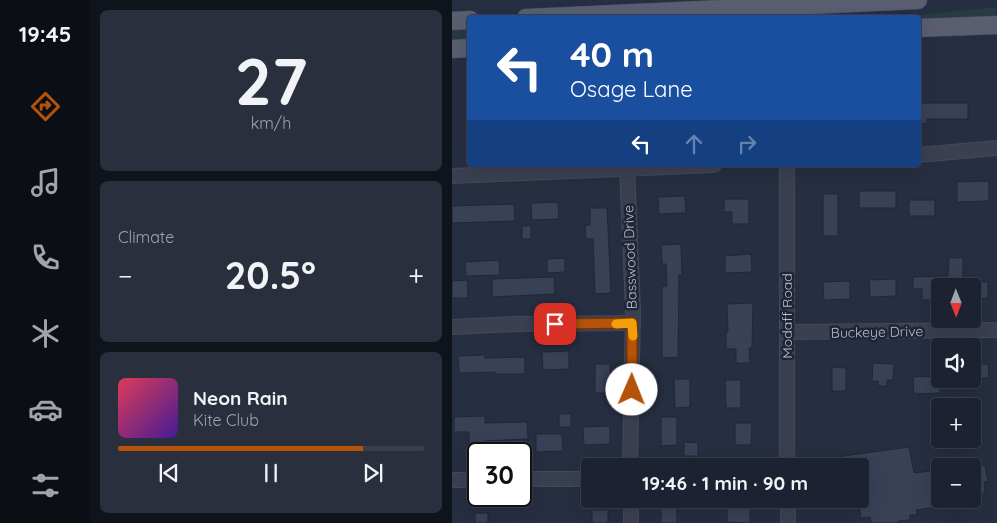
<!DOCTYPE html>
<html lang="en">
<head>
<meta charset="utf-8">
<style>
  body { margin:0; font-family:Quicksand,sans-serif; background:#292f3d; color:#f1f3f6; height:100vh; display:flex; flex-direction:column; font-size:19px; white-space:nowrap }
  * { box-sizing:border-box; margin:0 }
  p { font-size:16px; color:#a0a4ab }
  .icon { flex:none; width:28px; height:28px; fill:none; stroke:currentColor; stroke-width:2; stroke-linecap:round; stroke-linejoin:round }
  .map { position:relative; flex:1; overflow:hidden }
  .side { display:flex; flex-direction:column; gap:10px; padding:10px; background:#0f131b; width:362px }
  .side>* { flex:none }
  .top-card { position:absolute; left:15px; top:15px; width:454px; height:152px; border-radius:5px; box-shadow:0 5px 20px #0002,0 0 0 1px #3a3f4d; background:#1a4fa0; color:#fff; overflow:hidden }
  .needle { width:32px; rotate:179deg }
  .tools { position:absolute; left:479px; top:278px; display:grid; gap:10px }
  .tools a { display:grid; place-items:center; width:50px; height:50px; border-radius:5px; background:#1c2231; box-shadow:0 5px 20px #0002,0 0 0 1px #3a3f4d; font-size:25px }
  .speed { position:absolute; left:15px; top:442px; display:flex; gap:10px; font-size:25px; font-weight:700; text-align:center }
  .speed>* { display:grid; place-content:center; width:65px; height:65px; border-radius:50%; background:#1c2231; box-shadow:0 5px 20px #0002,0 0 0 1px #3a3f4d; line-height:1 }
  .speed .limit { border:2px solid #111; border-radius:8px; background:#fff; color:#111 }
  .pin { position:absolute; display:grid; place-items:center; width:42px; height:42px; color:#fff; margin:-21px; border-radius:10px; box-shadow:0 2px 8px #0006 }
  .me { position:absolute; width:55px; margin:-28px; rotate:1deg; stroke-linejoin:round; filter:drop-shadow(0 0 4px #0008) }
  .turn { display:flex; align-items:center; gap:18px; height:105px; padding:0 20px; font-size:22px }
  .turn .icon { width:65px; height:65px; stroke-width:2.5 }
  .turn b { display:block; font-size:35px; line-height:42px }
  .lanes { display:flex; align-items:center; height:48px; padding:0 20px; background:#0003; justify-content:center; gap:25px; direction:ltr }
  .lanes .off { opacity:.35 }
  .big { font-size:38px; font-weight:800; line-height:1.1 }
  .side .tile { flex:1; display:flex; flex-direction:column; justify-content:center; gap:8px; min-width:0; padding:0 18px; border-radius:8px; background:#292f3d }
  .side .dial { align-items:center; gap:0 }
  .dial b { font-size:65px; line-height:1 }
  .song { display:flex; align-items:center; gap:15px }
  .cover { width:60px; height:60px; border-radius:8px; background:linear-gradient(135deg,hsl(350 70% 55%),hsl(260 70% 35%)) }
  .played { height:5px; border-radius:2px; background:linear-gradient(90deg,#b45309 80%,#3a3f4d 80%) }
  .keys { display:flex; justify-content:space-around; direction:ltr }
  .heat { display:flex; justify-content:space-between; align-items:center; font-size:28px; direction:ltr }
  .trip { position:absolute; left:129px; top:458px; width:288px; height:50px; border-radius:5px; background:#1c2231; box-shadow:0 5px 20px #0002,0 0 0 1px #3a3f4d; font-weight:800; line-height:50px; text-align:center }
  main { display:flex; flex:1; min-height:0 }
  .tab-bar { display:flex; flex-direction:column; width:90px; justify-content:space-around; align-items:center; background:#0b0e14; color:#a0a4ab }
  .tab-bar .icon { width:35px; height:35px }
  .tab-bar .active { color:#b45309 }
  .tab-bar b { font-size:22px; color:#f1f3f6 }
  .map>svg:first-child { display:block }
  .green { fill:#283b42 }
  .building { fill:#394157; stroke:#212738 }
  .lines { fill:none; stroke-linecap:round; stroke-linejoin:round }
  .minor-casing { stroke:#44495a; stroke-width:16 }
  .major-casing { stroke:#44495a; stroke-width:19 }
  .minor { stroke:#3b4051; stroke-width:14 }
  .major { stroke:#595f70; stroke-width:18 }
  .route-casing { stroke:#753606; stroke-width:12 }
  .route { stroke:#b45309; stroke-width:9 }
  .slow { stroke:#f59e0b; stroke-width:9 }
  .labels { text-anchor:middle; dominant-baseline:central; stroke-width:5; stroke-linejoin:round; paint-order:stroke }
  .street-label { font-size:14px; fill:#b7bccb; stroke:#1f2536 }
</style>
</head>
<body>
<main>
<nav class="tab-bar">
<b>19:45</b>
<svg class="icon active" aria-label="directions" viewBox="0 0 24 24"><path d="M12 3l9 9-9 9-9-9zM9 14v-3h6M13 9l2 2-2 2"/></svg>
<svg class="icon" aria-label="music" viewBox="0 0 24 24"><path d="M9 18V5l10-2v13"/><circle cx="6" cy="18" r="3"/><circle cx="16" cy="16" r="3"/></svg>
<svg class="icon" aria-label="phone" viewBox="0 0 24 24"><path d="M5 4h4l2 5-3 2q2 4 5 5l2-3 5 2v4C11 20 4 13 5 4z"/></svg>
<svg class="icon" aria-label="climate" viewBox="0 0 24 24"><path d="M12 3v18M4 7l16 10M4 17L20 7"/></svg>
<svg class="icon" aria-label="car" viewBox="0 0 24 24"><path d="M5 17H2v-5l4-1 3-4h7l3 4 3 1v5h-3M9 17h6M6 11h13"/><circle cx="7" cy="17" r="2"/><circle cx="17" cy="17" r="2"/></svg>
<svg class="icon" aria-label="filters" viewBox="0 0 24 24"><path d="M4 7h16M4 17h16"/><circle cx="9" cy="7" r="2"/><circle cx="15" cy="17" r="2"/></svg>
</nav>
<section class="side">
<div class="tile dial"><b>27</b><p>km/h</p></div>
<div class="tile"><p>Climate</p>
<div class="heat"><a>−</a><b class="big">20.5°</b><a>+</a></div>
</div>
<div class="tile">
<div class="song"><i class="cover"></i><div><b>Neon Rain</b><p>Kite Club</p></div></div>
<div class="played"></div>
<div class="keys"><svg class="icon" aria-label="previous" viewBox="0 0 24 24"><path d="M18 5L8 12l10 7zM5 5v14"/></svg><svg class="icon" aria-label="pause" viewBox="0 0 24 24"><path d="M8 5v14M16 5v14"/></svg><svg class="icon" aria-label="next" viewBox="0 0 24 24"><path d="M6 5l10 7-10 7zM19 5v14"/></svg></div>
</div>
</section>
<div class="map">
<svg width="545" height="523" viewBox="0 0 545 523">
  <rect width="100%" height="100%" fill="#262e41"/>
  <!-- green -->
  <g class="green">
    <path d="M544,7V18L466,22V18H398L455,16Z"/>
    <path d="M17,27V42H0V28Z"/>
  </g>
  <!-- building -->
  <g class="building">
    <path d="M466,103H516V119H475V123L466,124Z"/>
    <path d="M537,181V201L505,202V182Z"/>
    <rect x="407" y="191" width="37" height="17"/>
    <rect x="371" y="194" width="15" height="42"/>
    <path d="M233,196L234,213L207,214L206,197Z"/>
    <path d="M272,199H297V224H280V212H272Z"/>
    <rect x="457" y="200" width="26" height="16"/>
    <path d="M106,202L107,219L80,220L79,203Z"/>
    <path d="M62,204L63,221L0,223V206Z"/>
    <path d="M138,208H155L159,293L143,294L141,239H134L133,225H138Z"/>
    <rect x="70" y="226" width="9" height="13"/>
    <path d="M229,244L230,275H227L226,357L210,358V286H215L214,264H210L209,245Z"/>
    <path d="M299,254L300,272L273,273V256Z"/>
    <path d="M113,258V272L95,273V259Z"/>
    <path d="M497,258H511V286H488V300H470V289H461V277L496,276Z"/>
    <path d="M47,260L48,275L14,276L13,262Z"/>
    <path d="M102,277L103,294L40,297V279Z"/>
    <path d="M444,279V296L418,297L417,280Z"/>
    <path d="M15,280L16,298H0V281Z"/>
    <path d="M398,281V299L372,300L371,282Z"/>
    <path d="M520,282H536V298L520,299Z"/>
    <path d="M301,303L300,348H297L298,363H284V349H274V332H276L275,304Z"/>
    <path d="M117,351V369L91,370L90,352Z"/>
    <path d="M33,355V358L73,357V374H43V372L7,373L6,356Z"/>
    <path d="M421,363L442,364L441,380H435V386H426V381H420Z"/>
    <path d="M143,364H158L159,393H143Z"/>
    <path d="M520,364H536L537,378H520Z"/>
    <path d="M380,367L394,368V391H380Z"/>
    <path d="M488,376V393L462,394L461,377Z"/>
    <path d="M222,379H238V407L223,408Z"/>
    <path d="M273,380H289V408H274Z"/>
    <rect x="107" y="414" width="12" height="13"/>
    <path d="M33,416V423L75,422L76,439L33,441V443H17V432H2V417Z"/>
    <path d="M209,417H225V445L209,446Z"/>
    <path d="M283,423H300L299,445H283Z"/>
    <path d="M158,426V444L132,445L131,427Z"/>
    <path d="M84,434H110L111,451L84,452Z"/>
    <path d="M232,442L246,443V456H232Z"/>
    <path d="M457,447L462,473L488,470V499H509V504L464,510L465,515H458V520L446,521V523H419L418,517L409,518L406,499H408V466H393L392,456Z"/>
    <path d="M533,465L536,481L532,482L533,491L520,509V467Z"/>
    <rect x="209" y="505" width="16" height="18"/>
    <path d="M275,508H298V523L275,522Z"/>
    <rect x="140" y="510" width="16" height="13"/>
    <rect x="23" y="513" width="13" height="10"/>
  </g>
  <g class="lines">
    <!-- minor casing -->
    <g class="minor-casing">
      <g id="minor">
        <path d="M334,0V18"/>
        <path d="M466,155L545,148"/>
        <path d="M335,165V466"/>
        <path d="M175,168L181,310L178,466"/>
        <path d="M0,176L262,165"/>
        <path d="M0,327L64,324L181,323"/>
        <path d="M335,332L545,330"/>
        <path d="M69,479H138"/>
        <path d="M0,480H26"/>
        <path d="M179,499V523"/>
        <path d="M336,499V523"/>
      </g>
    </g>
    <!-- major casing -->
    <g class="major-casing">
      <g id="major">
        <path d="M74,18L466,0"/>
        <path d="M0,21L18,20"/>
        <path d="M466,28L545,25"/>
        <path d="M0,49L18,48"/>
      </g>
    </g>
    <!-- minor -->
    <use href="#minor" class="minor"/>
    <!-- major -->
    <use href="#major" class="major"/>
  </g>
  <g class="lines">
    <!-- route casing -->
    <g class="route-casing">
      <path id="route" d="M103,324L180,323V390"/>
    </g>
    <!-- route -->
    <use href="#route" class="route"/>
    <!-- slow -->
    <path class="slow" d="M164,324L180,323L181,336"/>
  </g>
  <g class="labels">
    <!-- street labels -->
    <g class="street-label">
      <text transform="translate(178 257) rotate(-92)">Basswood Drive</text>
      <text transform="translate(335 316) rotate(-90)">Modaff Road</text>
      <text transform="translate(425 332) rotate(-1)">Buckeye Drive</text>
    </g>
  </g>
</svg>
<div class="tools">
<a><svg class="needle" viewBox="-14 -14 28 28"><path d="M0-13l5 13h-10z" fill="#e53935"/><path d="M0 13l5-13h-10z" fill="#a0a4ab"/></svg></a>
<a><svg class="icon" aria-label="sound" viewBox="0 0 24 24"><path d="M4 9h4l5-4v14l-5-4H4zM17 9q2 3 0 6"/></svg></a>
<a>+</a>
<a>−</a>
</div>
<div class="speed"><div class="limit">30</div></div>
<div class="pin" style="left:103px;top:324px;background:#d93025"><svg class="icon" aria-label="arrive" viewBox="0 0 24 24"><path d="M6 21V4h12l-3 4 3 4H6"/></svg></div>
<svg class="me" style="left:180px;top:390px" viewBox="-20 -20 40 40"><circle r="19" fill="#fff"/><path d="M0-13L10 11 0 6-10 11z" fill="#b45309"/></svg>
<div class="trip">19:46 · 1 min · 90 m</div>
<div class="top-card">
<div class="turn"><svg class="icon" aria-label="left" viewBox="0 0 24 24"><path d="M17 20v-9H6M10 6l-5 5 5 5"/></svg><div><b>40 m</b>Osage Lane</div></div>
<div class="lanes"><svg class="icon" aria-label="left" viewBox="0 0 24 24"><path d="M17 20v-9H6M10 6l-5 5 5 5"/></svg><svg class="icon off" aria-label="ahead" viewBox="0 0 24 24"><path d="M12 20V5M6 11l6-6 6 6"/></svg><svg class="icon off" aria-label="right" viewBox="0 0 24 24"><path d="M7 20v-9h11M14 6l5 5-5 5"/></svg></div>
</div>
</div>
</main>
</body>
</html>
